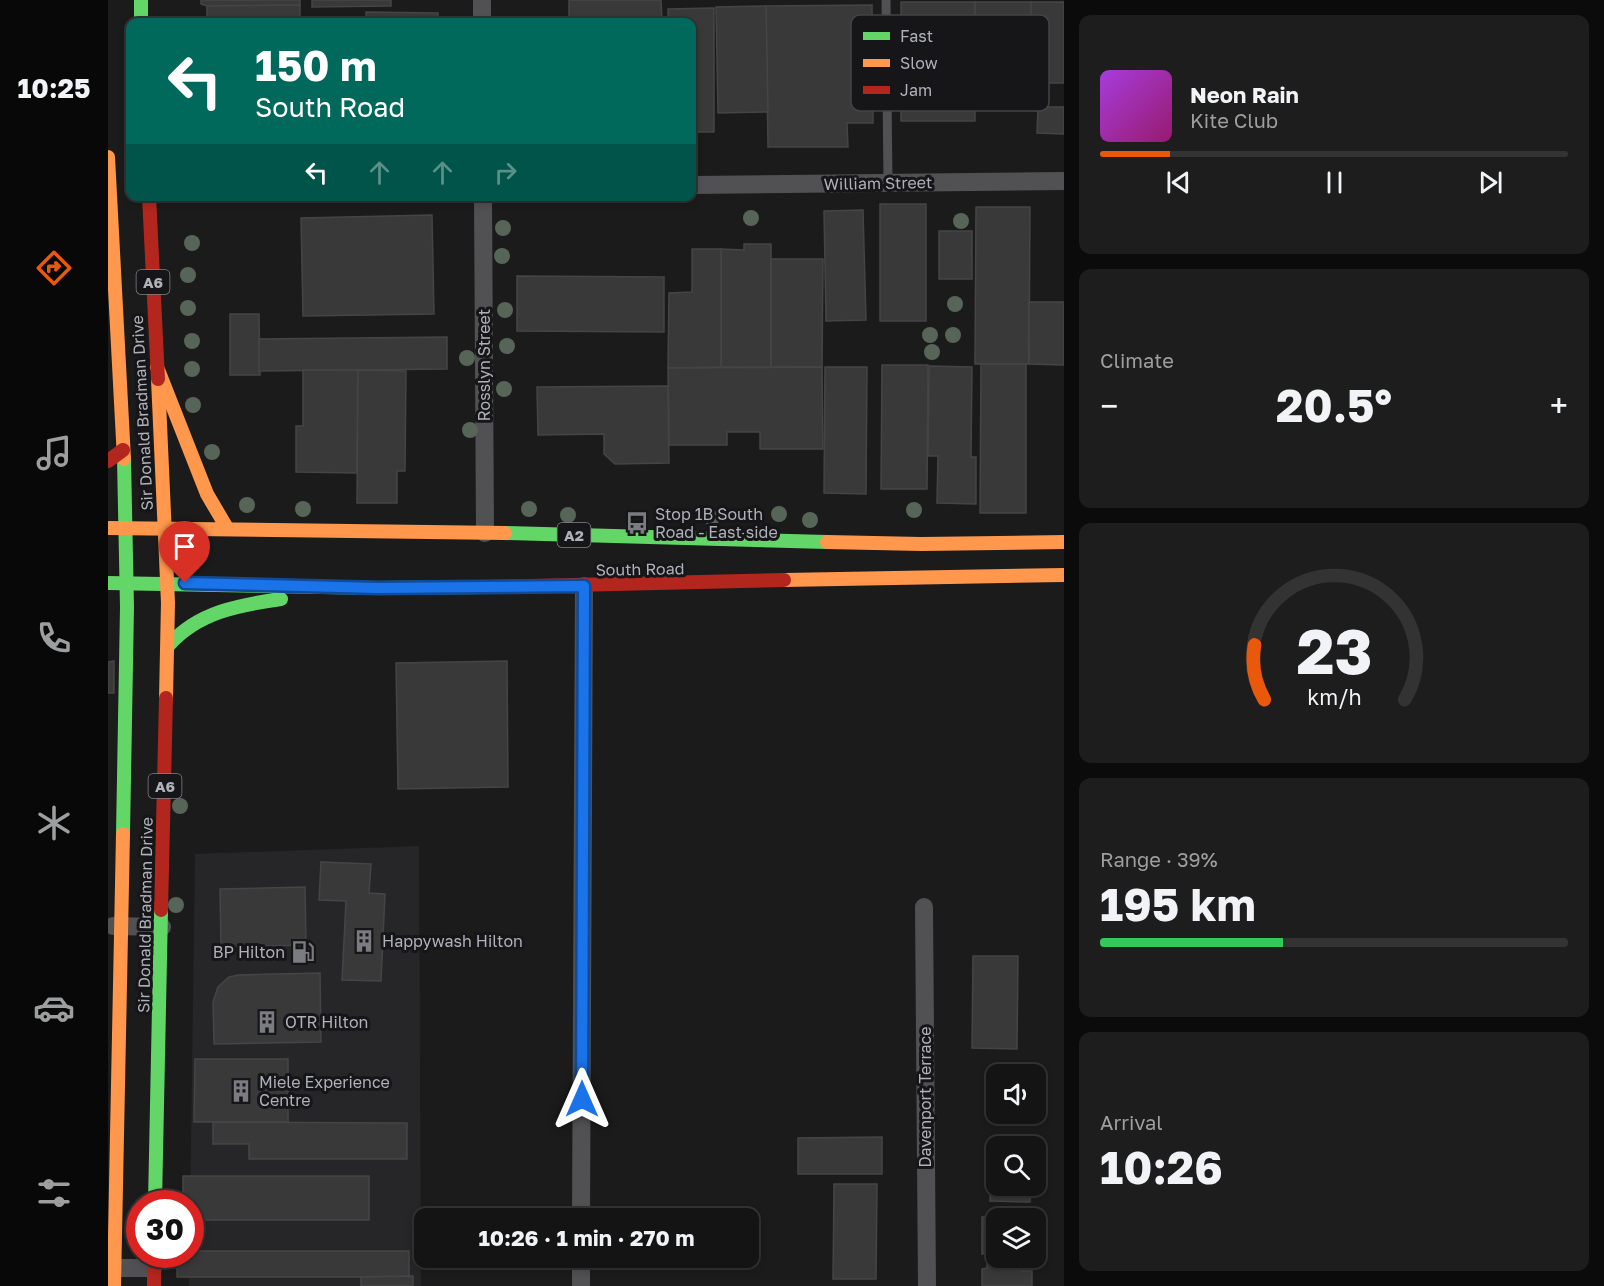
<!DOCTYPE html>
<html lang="en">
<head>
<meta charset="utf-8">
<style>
  body { margin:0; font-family:"Golos Text",sans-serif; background:#1d1d1d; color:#f1f3f6; height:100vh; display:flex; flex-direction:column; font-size:22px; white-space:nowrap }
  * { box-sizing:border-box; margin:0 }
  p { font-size:20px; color:#9d9ea0 }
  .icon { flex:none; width:33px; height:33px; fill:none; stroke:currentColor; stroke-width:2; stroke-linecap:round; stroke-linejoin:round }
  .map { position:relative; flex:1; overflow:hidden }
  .sheet { display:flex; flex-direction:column; gap:15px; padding:15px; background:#0b0b0b; width:540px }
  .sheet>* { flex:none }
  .top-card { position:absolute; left:18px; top:18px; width:570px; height:183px; border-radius:12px; box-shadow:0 3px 9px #0003,0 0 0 2px #333334; background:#00695c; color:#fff; overflow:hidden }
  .buttons { position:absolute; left:878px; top:1064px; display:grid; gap:12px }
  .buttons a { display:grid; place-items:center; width:60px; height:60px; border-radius:12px; background:#141414; box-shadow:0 3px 9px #0003,0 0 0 2px #333334; font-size:30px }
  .speed { position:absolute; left:18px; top:1190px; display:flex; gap:12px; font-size:30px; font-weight:700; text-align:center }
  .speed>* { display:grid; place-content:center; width:78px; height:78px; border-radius:50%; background:#141414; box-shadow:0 3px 9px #0003,0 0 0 2px #333334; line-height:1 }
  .speed .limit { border:9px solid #d22; background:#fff; color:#111 }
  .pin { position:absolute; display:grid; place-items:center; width:51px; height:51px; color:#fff; margin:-62px -26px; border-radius:50% 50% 50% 0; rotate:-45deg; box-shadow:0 0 6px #0007 }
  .pin .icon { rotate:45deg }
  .me { position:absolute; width:66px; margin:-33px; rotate:0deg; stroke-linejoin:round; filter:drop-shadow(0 0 4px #0008) }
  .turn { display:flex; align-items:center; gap:21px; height:126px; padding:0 30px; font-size:27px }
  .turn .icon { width:78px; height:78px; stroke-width:2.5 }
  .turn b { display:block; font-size:42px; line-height:51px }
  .lanes { display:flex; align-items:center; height:57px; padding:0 30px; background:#0003; justify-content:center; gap:30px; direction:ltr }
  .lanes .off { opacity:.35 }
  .big { font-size:45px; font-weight:700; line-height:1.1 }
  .sheet .widget { flex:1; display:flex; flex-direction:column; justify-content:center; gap:9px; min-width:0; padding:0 21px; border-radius:12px; background:#1d1d1d }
  .sheet .dial { align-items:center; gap:0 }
  .dial svg { height:156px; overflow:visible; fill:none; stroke:#333334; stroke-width:7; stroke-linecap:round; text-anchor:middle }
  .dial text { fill:#f1f3f6; stroke:none }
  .song { display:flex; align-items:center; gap:18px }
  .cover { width:72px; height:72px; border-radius:9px; background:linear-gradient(135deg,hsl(280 70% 55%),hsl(320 70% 35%)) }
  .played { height:6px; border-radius:3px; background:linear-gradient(90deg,#ea580c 15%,#333334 15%) }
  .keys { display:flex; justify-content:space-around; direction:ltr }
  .heat { display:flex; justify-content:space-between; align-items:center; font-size:33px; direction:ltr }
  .charge { height:9px; border-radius:4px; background:linear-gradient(90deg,#34c759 39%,#333334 0) }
  .trip { position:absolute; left:306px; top:1208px; width:345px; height:60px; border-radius:12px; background:#141414; box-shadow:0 3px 9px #0003,0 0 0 2px #333334; font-weight:700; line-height:60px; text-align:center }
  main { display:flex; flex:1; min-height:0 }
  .menu { display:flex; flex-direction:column; width:108px; justify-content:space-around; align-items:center; background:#080808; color:#9d9ea0 }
  .menu .icon { width:42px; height:42px }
  .menu .current { color:#ea580c }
  .menu b { font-size:27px; color:#f1f3f6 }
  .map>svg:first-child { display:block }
  .built { fill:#262628 }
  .building { fill:#39393a; stroke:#454547; stroke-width:1.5 }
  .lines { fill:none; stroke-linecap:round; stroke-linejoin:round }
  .lane { stroke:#515154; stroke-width:9 }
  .street { stroke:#515154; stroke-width:18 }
  .fast { stroke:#63d668; stroke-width:14 }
  .slow { stroke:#ff974d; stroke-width:14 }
  .jam { stroke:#b3261e; stroke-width:14 }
  .tree { fill:#576559 }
  .route-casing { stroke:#114b97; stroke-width:15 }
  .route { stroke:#1a73e8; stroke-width:10 }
  .labels { text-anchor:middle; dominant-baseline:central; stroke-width:6; stroke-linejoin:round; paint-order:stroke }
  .shield { fill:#161517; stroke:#818289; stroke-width:1.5 }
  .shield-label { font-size:15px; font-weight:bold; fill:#afb1ba }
  .street-label { font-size:16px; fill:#afb1ba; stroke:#161517 }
  .poi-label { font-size:16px; fill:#afb1ba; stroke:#161517; text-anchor:start }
  .key { fill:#161517; stroke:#444448; stroke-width:1.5 }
  .key-label { font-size:16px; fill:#afb1ba }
</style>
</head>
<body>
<main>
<nav class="menu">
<b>10:25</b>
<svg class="icon current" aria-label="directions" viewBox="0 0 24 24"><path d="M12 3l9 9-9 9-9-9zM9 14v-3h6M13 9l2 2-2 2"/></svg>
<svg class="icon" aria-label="music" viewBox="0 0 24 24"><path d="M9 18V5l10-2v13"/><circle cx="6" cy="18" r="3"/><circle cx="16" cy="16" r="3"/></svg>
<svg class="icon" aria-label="phone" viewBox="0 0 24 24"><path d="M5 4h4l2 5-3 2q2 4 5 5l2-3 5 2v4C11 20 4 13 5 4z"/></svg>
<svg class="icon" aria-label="climate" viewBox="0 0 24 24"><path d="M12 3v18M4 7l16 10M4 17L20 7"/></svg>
<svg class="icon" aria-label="car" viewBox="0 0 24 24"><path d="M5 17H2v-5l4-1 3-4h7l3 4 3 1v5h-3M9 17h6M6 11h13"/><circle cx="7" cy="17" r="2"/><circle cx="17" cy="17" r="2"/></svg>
<svg class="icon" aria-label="filters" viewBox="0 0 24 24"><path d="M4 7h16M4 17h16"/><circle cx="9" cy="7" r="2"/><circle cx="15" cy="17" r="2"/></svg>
</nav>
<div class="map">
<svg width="956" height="1286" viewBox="0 0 956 1286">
  <rect width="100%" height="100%" fill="#1b1b1b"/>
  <!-- built -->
  <path class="built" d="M311,846L313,1286H81L87,854Z"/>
  <!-- building -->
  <g class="building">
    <path d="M93,0H192V5L99,6L93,4Z"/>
    <path d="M204,0H283V6L204,7Z"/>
    <path d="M461,0H553L554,22H461Z"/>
    <rect x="793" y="2" width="74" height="119"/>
    <path d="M867,2H923L922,106H867Z"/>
    <path d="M923,2H956V83H922Z"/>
    <path d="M192,5V22H99V6Z"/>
    <path d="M764,5L765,123H739L740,147H660L658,6Z"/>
    <path d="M658,6L660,112L610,113L608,7Z"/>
    <path d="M606,8V132H584V22H560V9Z"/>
    <path d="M258,12L330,13V22H258Z"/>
    <path d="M930,107H956V134L929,133Z"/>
    <rect x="772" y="204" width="46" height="117"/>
    <path d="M868,207H922L921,364H867Z"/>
    <path d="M755,210L758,320L718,321L716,211Z"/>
    <path d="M324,215L326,314L195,316L193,218Z"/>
    <rect x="831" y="231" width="33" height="48"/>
    <path d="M636,244H663V367H613V249L636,250Z"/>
    <path d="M584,249H613V367L560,368L561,293L584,292Z"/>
    <path d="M663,259H715L714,367H663Z"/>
    <path d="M409,276L556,277V332L409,331Z"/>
    <path d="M921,302H956V365L921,364Z"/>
    <path d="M122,314H151L152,375H122Z"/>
    <path d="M339,337V369L151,371V339Z"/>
    <path d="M873,364H918V513H872Z"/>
    <path d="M774,365H820L819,489H773Z"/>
    <path d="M821,366L864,367L863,457H868V504L829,503L830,456H820Z"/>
    <path d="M714,367L715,449H652V432H619V445H561L560,368Z"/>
    <path d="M717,367H759L758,494L716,493Z"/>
    <path d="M195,370H250L249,473L188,472V426H195Z"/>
    <path d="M250,370L298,371L297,471H289V503H249Z"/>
    <path d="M560,386L561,463L507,464L496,454V434L430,435L429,387Z"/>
    <path d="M6,661V693H0V662Z"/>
    <path d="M399,661L400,787L290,789L288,663Z"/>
    <path d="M213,862L263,864L261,893L277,894L273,981L234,980L238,901L211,900Z"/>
    <path d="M197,887L198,945L113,947L112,889Z"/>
    <path d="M865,956H910L909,1049L864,1048Z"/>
    <path d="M212,973L213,1042L106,1044L105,1002L110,987L121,977L130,975Z"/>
    <path d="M87,1059H180V1122H86Z"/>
    <path d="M105,1122L299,1123V1159H141V1144H105Z"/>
    <path d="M774,1137V1174H690V1138Z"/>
    <path d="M75,1176H261V1220H82V1203H75Z"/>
    <path d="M883,1183H888V1185H922V1202L882,1201Z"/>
    <path d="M726,1184H769L768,1279H725Z"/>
    <path d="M874,1217H924L888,1218V1257H914V1271H924V1286H874V1269L879,1268V1253L874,1254Z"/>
    <path d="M82,1251H301V1277H69V1254H82Z"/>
    <path d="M305,1276V1286H253V1277Z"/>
  </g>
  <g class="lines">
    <!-- lane -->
    <path class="lane" d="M778,0L780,183"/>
    <!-- street -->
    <g class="street">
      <path d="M374,0V22"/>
      <path d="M584,185L956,181"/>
      <path d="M375,196L377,533"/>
      <path d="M816,907L819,1286"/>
      <path d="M5,926L54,927"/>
      <path d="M473,1218L476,586"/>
      <path d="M0,1268H45"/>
      <path d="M473,1286V1257"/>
    </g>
    <!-- fast -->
    <g class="fast">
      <path d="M33,0V22"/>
      <path d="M397,533L719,542"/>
      <path d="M0,583L270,588L378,587"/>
      <path d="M61,645C90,612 131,605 173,599"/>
      <path d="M15,834L19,607L16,459"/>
      <path d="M47,1203L53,910"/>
    </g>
    <!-- slow -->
    <g class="slow">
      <path d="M0,157L16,459"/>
      <path d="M49,367L99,494L119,528"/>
      <path d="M50,379L60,603L58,698"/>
      <path d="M0,528L397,533"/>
      <path d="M719,542L813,544L956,542"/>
      <path d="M676,580L956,575"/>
      <path d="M6,1286L15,834"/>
    </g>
    <!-- jam -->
    <g class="jam">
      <path d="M41,196L50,379"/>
      <path d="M0,461L15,450"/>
      <path d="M378,587L676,580"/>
      <path d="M53,910L58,698"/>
      <path d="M46,1254V1286"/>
    </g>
  </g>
  <!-- trees -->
  <g class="tree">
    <circle cx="643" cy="218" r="8"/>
    <circle cx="853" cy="221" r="8"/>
    <circle cx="395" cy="228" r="8"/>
    <circle cx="84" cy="243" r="8"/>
    <circle cx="394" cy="256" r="8"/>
    <circle cx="80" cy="275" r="8"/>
    <circle cx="847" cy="304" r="8"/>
    <circle cx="80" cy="308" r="8"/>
    <circle cx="397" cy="310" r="8"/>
    <circle cx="822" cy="335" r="8"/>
    <circle cx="845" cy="335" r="8"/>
    <circle cx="84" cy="341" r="8"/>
    <circle cx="399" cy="346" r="8"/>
    <circle cx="824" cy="352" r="8"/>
    <circle cx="359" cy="358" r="8"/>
    <circle cx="84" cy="369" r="8"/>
    <circle cx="396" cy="389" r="8"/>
    <circle cx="85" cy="405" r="8"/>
    <circle cx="362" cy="430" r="8"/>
    <circle cx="104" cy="452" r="8"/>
    <circle cx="139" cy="505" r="8"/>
    <circle cx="195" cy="509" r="8"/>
    <circle cx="421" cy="509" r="8"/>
    <circle cx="806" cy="510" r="8"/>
    <circle cx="671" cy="514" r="8"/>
    <circle cx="460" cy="515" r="8"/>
    <circle cx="604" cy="518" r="8"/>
    <circle cx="702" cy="520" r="8"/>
    <circle cx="72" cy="806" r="8"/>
    <circle cx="68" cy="905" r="8"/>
  </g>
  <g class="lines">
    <!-- route casing -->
    <g class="route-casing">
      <path id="route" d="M77,583L270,588L476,586L474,1099"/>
    </g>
    <!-- route -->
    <use href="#route" class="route"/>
  </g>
  <!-- icons -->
  <defs>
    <g id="bus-bare" transform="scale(1.8)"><path d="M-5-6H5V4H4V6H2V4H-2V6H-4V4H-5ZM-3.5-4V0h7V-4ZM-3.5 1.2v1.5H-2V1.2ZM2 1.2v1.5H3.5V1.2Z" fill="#7b7c82" stroke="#161517" stroke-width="2.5" paint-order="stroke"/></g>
    <g id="building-bare" transform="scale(1.8)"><path d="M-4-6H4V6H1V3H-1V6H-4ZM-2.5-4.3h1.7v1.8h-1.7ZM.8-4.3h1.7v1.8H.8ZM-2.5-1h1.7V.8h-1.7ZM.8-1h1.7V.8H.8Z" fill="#7b7c82" stroke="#161517" stroke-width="2.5" paint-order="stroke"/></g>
    <g id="fuel-bare" transform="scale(1.8)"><path d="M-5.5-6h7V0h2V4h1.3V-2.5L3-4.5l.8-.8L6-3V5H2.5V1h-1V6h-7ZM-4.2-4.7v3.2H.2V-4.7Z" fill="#7b7c82" stroke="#161517" stroke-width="2.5" paint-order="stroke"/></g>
  </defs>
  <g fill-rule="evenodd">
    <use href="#bus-bare" x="529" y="523"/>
    <use href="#building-bare" x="256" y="941"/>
    <use href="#fuel-bare" x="195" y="952"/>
    <use href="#building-bare" x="159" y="1022"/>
    <use href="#building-bare" x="133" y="1091"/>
  </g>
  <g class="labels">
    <!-- shield labels -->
    <g class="shield">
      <rect x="28.5" y="270" width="33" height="24" rx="4.5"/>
      <rect x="449.5" y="523" width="33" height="24" rx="4.5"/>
      <rect x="40.5" y="774" width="33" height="24" rx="4.5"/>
    </g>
    <g class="shield-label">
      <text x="45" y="282">A6</text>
      <text x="466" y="535">A2</text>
      <text x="57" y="786">A6</text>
    </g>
    <!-- street labels -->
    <g class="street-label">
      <text transform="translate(770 183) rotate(-1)">William Street</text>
      <text transform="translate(376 365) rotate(-90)">Rosslyn Street</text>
      <text transform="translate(34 413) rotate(-93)">Sir Donald Bradman Drive</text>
      <text transform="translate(532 569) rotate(-1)">South Road</text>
      <text transform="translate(37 915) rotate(-89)">Sir Donald Bradman Drive</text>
      <text transform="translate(817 1097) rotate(-90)">Davenport Terrace</text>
    </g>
    <!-- poi labels -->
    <g class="poi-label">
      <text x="547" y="514">Stop 1B South<tspan x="547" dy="18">Road - East side</tspan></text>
      <text x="274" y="941">Happywash Hilton</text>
      <text x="177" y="952" text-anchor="end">BP Hilton</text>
      <text x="177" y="1022">OTR Hilton</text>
      <text x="151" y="1082">Miele Experience<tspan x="151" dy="18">Centre</tspan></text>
    </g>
  </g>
  <!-- legend -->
  <rect x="743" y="15" width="198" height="96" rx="9" class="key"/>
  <rect x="755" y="32" width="27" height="8" fill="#63d668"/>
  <rect x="755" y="59" width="27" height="8" fill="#ff974d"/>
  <rect x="755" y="86" width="27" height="8" fill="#b3261e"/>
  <g class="key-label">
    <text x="792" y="42">Fast</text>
    <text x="792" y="69">Slow</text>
    <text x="792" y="96">Jam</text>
  </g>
</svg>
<div class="buttons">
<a><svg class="icon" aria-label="sound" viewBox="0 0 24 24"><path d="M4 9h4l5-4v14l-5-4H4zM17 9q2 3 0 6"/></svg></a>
<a><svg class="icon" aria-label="search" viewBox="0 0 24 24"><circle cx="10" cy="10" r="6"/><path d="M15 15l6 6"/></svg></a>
<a><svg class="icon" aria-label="layers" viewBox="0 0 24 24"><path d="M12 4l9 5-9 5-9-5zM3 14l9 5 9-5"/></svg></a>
</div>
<div class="speed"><div class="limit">30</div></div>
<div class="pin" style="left:77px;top:583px;background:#d93025"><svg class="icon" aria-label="arrive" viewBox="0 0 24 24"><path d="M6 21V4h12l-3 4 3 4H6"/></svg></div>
<svg class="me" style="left:474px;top:1099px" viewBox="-20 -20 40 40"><path d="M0-17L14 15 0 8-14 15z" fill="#1a73e8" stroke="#fff" stroke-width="4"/></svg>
<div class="trip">10:26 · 1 min · 270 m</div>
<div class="top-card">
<div class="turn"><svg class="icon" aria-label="left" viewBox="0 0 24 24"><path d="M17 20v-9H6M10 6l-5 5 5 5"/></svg><div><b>150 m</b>South Road</div></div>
<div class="lanes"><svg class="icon" aria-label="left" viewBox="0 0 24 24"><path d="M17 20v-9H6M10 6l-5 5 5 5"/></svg><svg class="icon off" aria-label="ahead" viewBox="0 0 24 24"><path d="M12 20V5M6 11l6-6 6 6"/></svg><svg class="icon off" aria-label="ahead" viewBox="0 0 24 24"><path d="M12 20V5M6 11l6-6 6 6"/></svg><svg class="icon off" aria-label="right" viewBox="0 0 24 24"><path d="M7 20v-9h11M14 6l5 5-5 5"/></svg></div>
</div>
</div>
<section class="sheet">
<div class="widget">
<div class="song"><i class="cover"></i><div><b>Neon Rain</b><p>Kite Club</p></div></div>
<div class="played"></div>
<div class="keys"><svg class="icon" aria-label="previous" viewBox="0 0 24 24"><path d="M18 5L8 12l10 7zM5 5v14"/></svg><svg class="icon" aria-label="pause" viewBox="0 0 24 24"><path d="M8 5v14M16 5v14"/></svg><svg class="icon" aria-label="next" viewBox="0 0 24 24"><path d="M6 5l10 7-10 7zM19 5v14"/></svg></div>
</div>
<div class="widget"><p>Climate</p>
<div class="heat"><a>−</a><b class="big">20.5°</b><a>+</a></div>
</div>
<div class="widget dial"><svg viewBox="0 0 100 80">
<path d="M14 69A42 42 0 1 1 86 69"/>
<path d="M14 69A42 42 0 0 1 9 41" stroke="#ea580c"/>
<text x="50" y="56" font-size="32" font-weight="700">23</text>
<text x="50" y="72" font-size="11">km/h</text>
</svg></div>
<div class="widget"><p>Range · 39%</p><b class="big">195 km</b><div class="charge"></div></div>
<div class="widget"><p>Arrival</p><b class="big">10:26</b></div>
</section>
</main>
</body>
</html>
